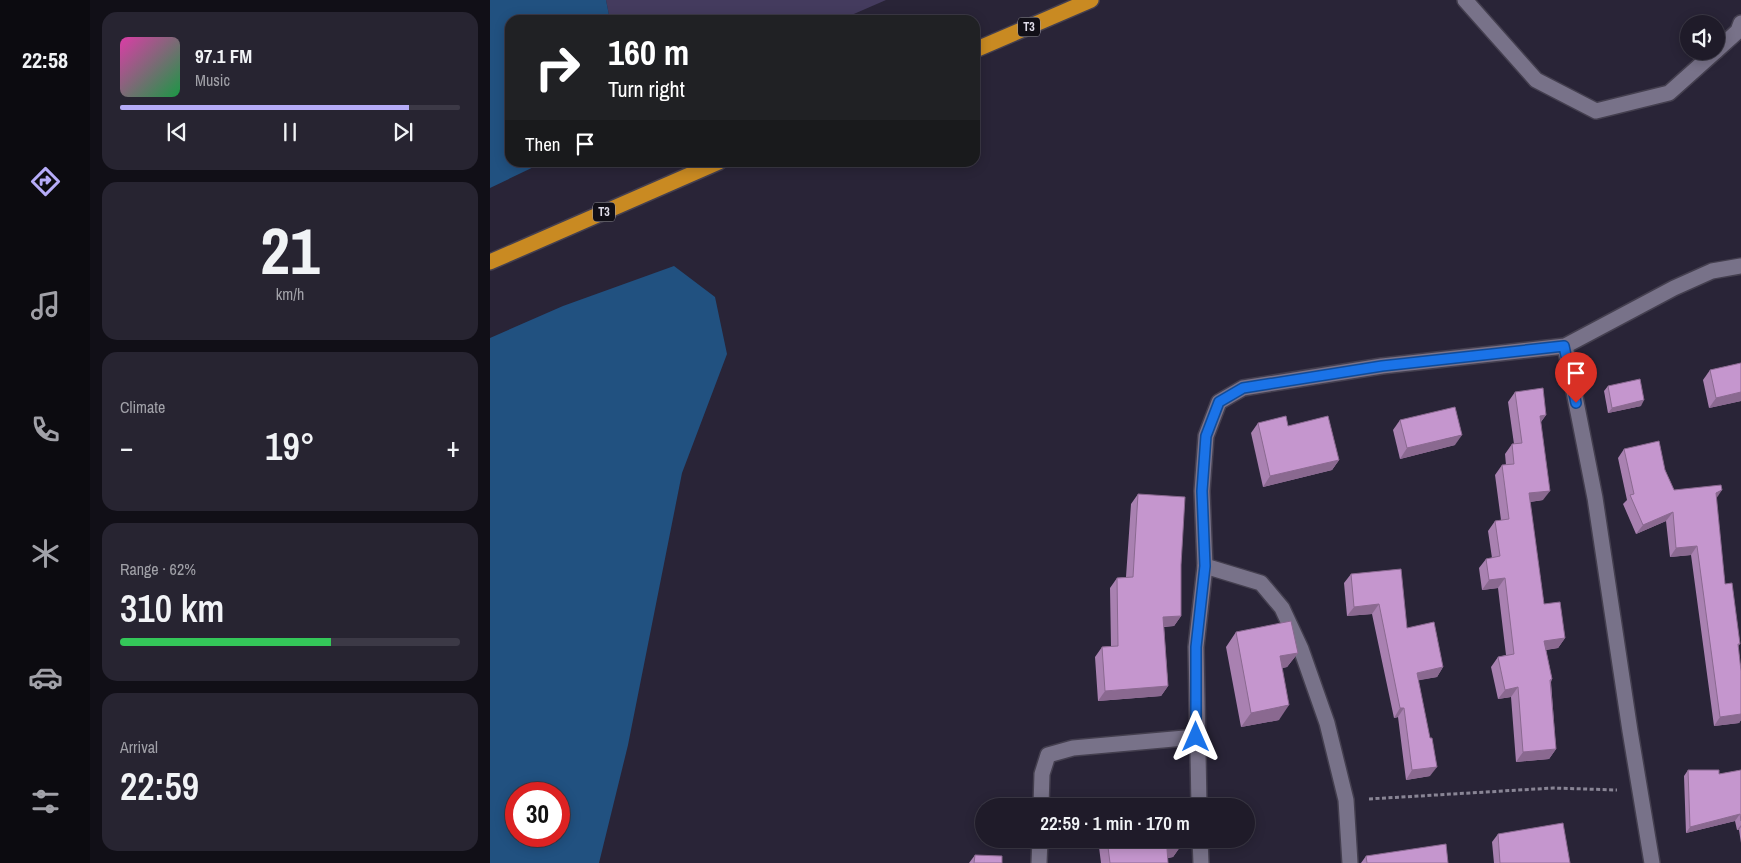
<!DOCTYPE html>
<html lang="en">
<head>
<meta charset="utf-8">
<style>
  body { margin:0; font-family:"Archivo Narrow",sans-serif; background:#272431; color:#f1f3f6; height:100vh; display:flex; flex-direction:column; font-size:19px; white-space:nowrap }
  * { box-sizing:border-box; margin:0 }
  p { font-size:16px; color:#a1a1a8 }
  .icon { flex:none; width:28px; height:28px; fill:none; stroke:currentColor; stroke-width:2; stroke-linecap:round; stroke-linejoin:round }
  .map { position:relative; flex:1; overflow:hidden }
  .details { display:flex; flex-direction:column; gap:12px; padding:12px; background:#110f17; width:400px }
  .details>* { flex:none }
  .guide { position:absolute; left:15px; top:15px; width:475px; height:152px; border-radius:15px; box-shadow:0 2px 12px #0003,0 0 0 1px #3c3946; background:#202124; color:#fff; overflow:hidden }
  .buttons { position:absolute; left:1190px; top:15px; display:grid; gap:10px }
  .buttons a { display:grid; place-items:center; width:45px; height:45px; border-radius:50%; background:#1f1b29; box-shadow:0 2px 12px #0003,0 0 0 1px #3c3946; font-size:25px }
  .speed { position:absolute; left:15px; top:782px; display:flex; gap:10px; font-size:25px; font-weight:700; text-align:center }
  .speed>* { display:grid; place-content:center; width:65px; height:65px; border-radius:50%; background:#1f1b29; box-shadow:0 2px 12px #0003,0 0 0 1px #3c3946; line-height:1 }
  .speed .limit { border:8px solid #d22; background:#fff; color:#111 }
  .pin { position:absolute; display:grid; place-items:center; width:42px; height:42px; color:#fff; margin:-51px -21px; border-radius:50% 50% 50% 0; rotate:-45deg; box-shadow:0 0 5px #0007 }
  .pin .icon { rotate:45deg }
  .me { position:absolute; width:55px; margin:-28px; rotate:0deg; stroke-linejoin:round; filter:drop-shadow(0 0 4px #0008) }
  .turn { display:flex; align-items:center; gap:18px; height:105px; padding:0 20px; font-size:22px }
  .turn .icon { width:65px; height:65px; stroke-width:2.5 }
  .turn b { display:block; font-size:35px; line-height:42px }
  .then { display:flex; align-items:center; height:48px; padding:0 20px; background:#0003; gap:10px; font-size:19px }
  .big { font-size:38px; font-weight:600; line-height:1.1 }
  .details .widget { flex:1; display:flex; flex-direction:column; justify-content:center; gap:8px; min-width:0; padding:0 18px; border-radius:15px; background:#272431 }
  .details .dial { align-items:center; gap:0 }
  .dial b { font-size:65px; line-height:1 }
  .song { display:flex; align-items:center; gap:15px }
  .cover { width:60px; height:60px; border-radius:8px; background:linear-gradient(135deg,hsl(320 70% 55%),hsl(140 70% 35%)) }
  .played { height:5px; border-radius:2px; background:linear-gradient(90deg,#b6acf8 85%,#3c3946 85%) }
  .keys { display:flex; justify-content:space-around; direction:ltr }
  .heat { display:flex; justify-content:space-between; align-items:center; font-size:28px; direction:ltr }
  .charge { height:8px; border-radius:4px; background:linear-gradient(90deg,#34c759 62%,#3c3946 0) }
  .trip { position:absolute; left:485px; top:798px; width:280px; height:50px; border-radius:25px; background:#1f1b29; box-shadow:0 2px 12px #0003,0 0 0 1px #3c3946; font-weight:600; line-height:50px; text-align:center }
  main { display:flex; flex:1; min-height:0 }
  .tabs { display:flex; flex-direction:column; width:90px; justify-content:space-around; align-items:center; background:#0c0b10; color:#a1a1a8 }
  .tabs .icon { width:35px; height:35px }
  .tabs .active { color:#b6acf8 }
  .tabs b { font-size:22px; color:#f1f3f6 }
  .map>svg:first-child { display:block }
  .green { fill:#443b5e }
  .water { fill:#215180; fill-rule:evenodd }
  .lines { fill:none; stroke-linecap:round; stroke-linejoin:round }
  .lane-casing { stroke:#443f4f; stroke-width:18 }
  .street-casing { stroke:#443f4f; stroke-width:18 }
  .highway-casing { stroke:#443f4f; stroke-width:18 }
  .path { stroke:#898595; stroke-width:3; stroke-dasharray:4 2.5; stroke-linecap:butt }
  .lane { stroke:#787289; stroke-width:15 }
  .street { stroke:#787289; stroke-width:15 }
  .highway { stroke:#c98a22; stroke-width:15 }
  .wall { fill:#a981b1 }
  .shaded-wall { fill:#8a6990 }
  .building { fill:#c596ce; stroke:#8a6990 }
  .route-casing { stroke:#114b97; stroke-width:12 }
  .route { stroke:#1a73e8; stroke-width:9 }
  .labels { text-anchor:middle; dominant-baseline:central; stroke-width:5; stroke-linejoin:round; paint-order:stroke }
  .shield { fill:#110f17; stroke:#a3a0ab; stroke-width:1 }
  .shield-label { font-size:12px; font-weight:bold; fill:#e1deeb }
</style>
</head>
<body>
<main>
<nav class="tabs">
<b>22:58</b>
<svg class="icon active" aria-label="directions" viewBox="0 0 24 24"><path d="M12 3l9 9-9 9-9-9zM9 14v-3h6M13 9l2 2-2 2"/></svg>
<svg class="icon" aria-label="music" viewBox="0 0 24 24"><path d="M9 18V5l10-2v13"/><circle cx="6" cy="18" r="3"/><circle cx="16" cy="16" r="3"/></svg>
<svg class="icon" aria-label="phone" viewBox="0 0 24 24"><path d="M5 4h4l2 5-3 2q2 4 5 5l2-3 5 2v4C11 20 4 13 5 4z"/></svg>
<svg class="icon" aria-label="climate" viewBox="0 0 24 24"><path d="M12 3v18M4 7l16 10M4 17L20 7"/></svg>
<svg class="icon" aria-label="car" viewBox="0 0 24 24"><path d="M5 17H2v-5l4-1 3-4h7l3 4 3 1v5h-3M9 17h6M6 11h13"/><circle cx="7" cy="17" r="2"/><circle cx="17" cy="17" r="2"/></svg>
<svg class="icon" aria-label="filters" viewBox="0 0 24 24"><path d="M4 7h16M4 17h16"/><circle cx="9" cy="7" r="2"/><circle cx="15" cy="17" r="2"/></svg>
</nav>
<section class="details">
<div class="widget">
<div class="song"><i class="cover"></i><div><b>97.1 FM</b><p>Music</p></div></div>
<div class="played"></div>
<div class="keys"><svg class="icon" aria-label="previous" viewBox="0 0 24 24"><path d="M18 5L8 12l10 7zM5 5v14"/></svg><svg class="icon" aria-label="pause" viewBox="0 0 24 24"><path d="M8 5v14M16 5v14"/></svg><svg class="icon" aria-label="next" viewBox="0 0 24 24"><path d="M6 5l10 7-10 7zM19 5v14"/></svg></div>
</div>
<div class="widget dial"><b>21</b><p>km/h</p></div>
<div class="widget"><p>Climate</p>
<div class="heat"><a>−</a><b class="big">19°</b><a>+</a></div>
</div>
<div class="widget"><p>Range · 62%</p><b class="big">310 km</b><div class="charge"></div></div>
<div class="widget"><p>Arrival</p><b class="big">22:59</b></div>
</section>
<div class="map">
<svg width="1251" height="863" viewBox="0 0 1251 863">
  <rect width="100%" height="100%" fill="#292437"/>
  <!-- green -->
  <path class="green" d="M116,0H396L350,20H120Z"/>
  <!-- water -->
  <g class="water">
    <path d="M0,0H116L120,20H20V162L52,163L0,188Z"/>
    <path d="M184,266L225,297L237,354L192,473L138,745L109,863H0V338L73,306ZM26,794H69V836H26Z"/>
  </g>
  <g class="lines">
    <!-- lane casing -->
    <g class="lane-casing">
      <g id="lane">
        <path d="M975,0L1046,80L1106,111L1179,93L1226,51"/>
        <path d="M1226,51L1248,31L1251,23"/>
      </g>
    </g>
    <!-- street casing -->
    <g class="street-casing">
      <g id="street">
        <path d="M1075,346L1105,498L1140,731L1162,863"/>
        <path d="M715,566L771,583L792,608L811,649L837,723L856,800L860,863"/>
        <path d="M551,806L552,774L558,755L583,748L706,737"/>
        <path d="M709,806L706,647L715,566L712,491L716,436L729,402L753,388L892,366L1075,346L1184,288L1222,271L1251,266"/>
        <path d="M710,839L711,863"/>
        <path d="M549,863L550,839"/>
      </g>
    </g>
    <!-- highway casing -->
    <g class="highway-casing">
      <g id="highway">
        <path d="M485,50L601,0"/>
        <path d="M0,262L229,162"/>
      </g>
    </g>
    <!-- path -->
    <path class="path" d="M879,799L1063,788L1127,790"/>
    <!-- lane -->
    <use href="#lane" class="lane"/>
    <!-- street -->
    <use href="#street" class="street"/>
    <!-- highway -->
    <use href="#highway" class="highway"/>
  </g>
  <!-- wall -->
  <g class="wall">
    <path d="M1251,363V401L1219,408L1213,380L1220,370Z"/>
    <path d="M1118,386L1151,406L1118,413L1114,391Z"/>
    <path d="M1025,392L1056,415L1051,422L1053,500L1040,502L1054,604L1075,638L1068,648L1056,650L1062,679L1061,682L1066,749L1059,759L1026,762L1021,697L1008,699L1001,667L1008,657L1016,655L1008,588L992,590L989,568L996,559L1002,558L998,531L1005,521L1011,520L1005,475L1012,465H1016L1015,454L1022,444H1024L1018,402Z"/>
    <path d="M910,420L965,445L910,459L903,430Z"/>
    <path d="M768,423L798,426L849,460L842,470L773,487L761,433Z"/>
    <path d="M1134,449L1175,470L1184,490L1226,498L1235,584L1250,644L1248,646L1251,671V720L1249,723L1224,726L1201,555L1180,557L1176,521L1146,534L1133,504L1137,500L1128,458Z"/>
    <path d="M648,494L691,565V616L684,626L674,627L678,686L671,696L608,701L605,657L612,647L621,646L620,588L627,578L636,577L641,504Z"/>
    <path d="M861,574L917,628L953,667L947,677L928,680L940,776L916,780L908,717L904,718L882,614L857,616L854,583Z"/>
    <path d="M746,632L808,653L797,667L792,668L789,720L751,727L736,647Z"/>
    <path d="M1198,770L1229,774L1251,770V843L1249,830H1247L1245,821L1196,833L1194,776Z"/>
    <path d="M1008,834L1080,863H1004L1002,842Z"/>
    <path d="M608,839H689L690,847L683,857L678,858V863H611Z"/>
    <path d="M485,855L512,863H479Z"/>
    <path d="M876,856L958,863H871Z"/>
  </g>
  <!-- shaded-wall -->
  <g class="shaded-wall">
    <path d="M1251,392V401L1219,408L1226,398Z"/>
    <path d="M1154,400L1151,406L1118,413L1122,408Z"/>
    <path d="M1056,415L1049,424L1050,416Z"/>
    <path d="M972,435L965,445L910,459L917,448Z"/>
    <path d="M849,460L842,470L773,487L780,476Z"/>
    <path d="M1232,490L1226,499V493Z"/>
    <path d="M1060,491L1053,500L1032,503L1039,493Z"/>
    <path d="M1183,512L1176,521L1146,534L1153,525Z"/>
    <path d="M1207,546L1201,555L1180,557L1186,548Z"/>
    <path d="M1015,578L1008,588L992,590L999,580Z"/>
    <path d="M889,604L882,614L857,616L864,607Z"/>
    <path d="M691,616L684,626L666,627L673,617Z"/>
    <path d="M1075,638L1068,648L1047,651L1054,641Z"/>
    <path d="M808,653L797,667L780,671L790,656Z"/>
    <path d="M953,667L947,677L920,682L927,673Z"/>
    <path d="M678,686L671,696L608,701L615,691Z"/>
    <path d="M1028,687L1021,697L1008,699L1015,690Z"/>
    <path d="M799,705L789,720L751,727L761,713Z"/>
    <path d="M910,708H914L908,717L904,718Z"/>
    <path d="M1251,714V720L1249,723L1224,726L1230,717Z"/>
    <path d="M1066,749L1059,759L1026,762L1033,752Z"/>
    <path d="M947,767L940,776L916,780L922,770Z"/>
    <path d="M1250,814L1245,821L1196,833L1200,827Z"/>
    <path d="M1251,825V827L1249,830H1247Z"/>
    <path d="M690,847L683,857L670,859L677,849Z"/>
  </g>
  <!-- building -->
  <g class="building">
    <path d="M1251,363V392L1226,398L1220,370Z"/>
    <path d="M1150,379L1154,400L1122,408L1118,386Z"/>
    <path d="M1053,388L1056,415L1050,416L1060,491L1039,493L1054,604L1070,602L1075,638L1054,641L1062,679L1060,680L1066,749L1033,752L1028,687L1015,690L1008,657L1024,654L1015,578L999,580L996,559L1010,556L1005,521L1019,519L1012,465L1024,464L1022,444L1032,443L1025,392Z"/>
    <path d="M965,407L972,435L917,448L910,420Z"/>
    <path d="M796,416L798,426L838,416L849,460L780,476L768,423Z"/>
    <path d="M1169,441L1175,470L1184,490L1231,485L1232,490L1226,493L1235,584L1242,583L1250,644H1248L1251,671V714L1230,717L1207,546L1186,548L1183,512L1153,525L1140,495L1144,494L1134,449Z"/>
    <path d="M648,494L695,497L691,565V616L673,617L678,686L615,691L612,647L628,646L627,578L643,577Z"/>
    <path d="M911,569L917,628L944,622L953,667L927,673L940,738H942L947,767L922,770L914,708H910L889,604L864,607L861,574Z"/>
    <path d="M801,621L808,653L790,656L799,705L761,713L746,632Z"/>
    <path d="M1198,770H1229V774L1251,770V821L1250,814L1200,827Z"/>
    <path d="M684,802L685,806H654Z"/>
    <path d="M1073,823L1080,863H1010L1008,834Z"/>
    <path d="M617,839H689L690,847L677,849L678,863H620Z"/>
    <path d="M956,844L958,863H877L876,856Z"/>
    <path d="M485,855L512,856V863H484Z"/>
  </g>
  <g class="lines">
    <!-- route casing -->
    <g class="route-casing">
      <path id="route" d="M706,737V647L715,566L712,491L716,436L729,402L753,388L892,366L1074,346L1086,403"/>
    </g>
    <!-- route -->
    <use href="#route" class="route"/>
  </g>
  <g class="labels">
    <!-- shield labels -->
    <g class="shield">
      <rect x="528" y="17.5" width="22" height="19" rx="4"/>
      <rect x="103" y="202.5" width="22" height="19" rx="4"/>
    </g>
    <g class="shield-label">
      <text x="539" y="27">T3</text>
      <text x="114" y="212">T3</text>
    </g>
  </g>
</svg>
<div class="buttons">
<a><svg class="icon" aria-label="sound" viewBox="0 0 24 24"><path d="M4 9h4l5-4v14l-5-4H4zM17 9q2 3 0 6"/></svg></a>
</div>
<div class="speed"><div class="limit">30</div></div>
<div class="pin" style="left:1086px;top:403px;background:#d93025"><svg class="icon" aria-label="arrive" viewBox="0 0 24 24"><path d="M6 21V4h12l-3 4 3 4H6"/></svg></div>
<svg class="me" style="left:706px;top:737px" viewBox="-20 -20 40 40"><path d="M0-17L14 15 0 8-14 15z" fill="#1a73e8" stroke="#fff" stroke-width="4"/></svg>
<div class="trip">22:59 · 1 min · 170 m</div>
<div class="guide">
<div class="turn"><svg class="icon" aria-label="right" viewBox="0 0 24 24"><path d="M7 20v-9h11M14 6l5 5-5 5"/></svg><div><b>160 m</b>Turn right</div></div>
<div class="then">Then<svg class="icon" aria-label="arrive" viewBox="0 0 24 24"><path d="M6 21V4h12l-3 4 3 4H6"/></svg></div>
</div>
</div>
</main>
</body>
</html>
